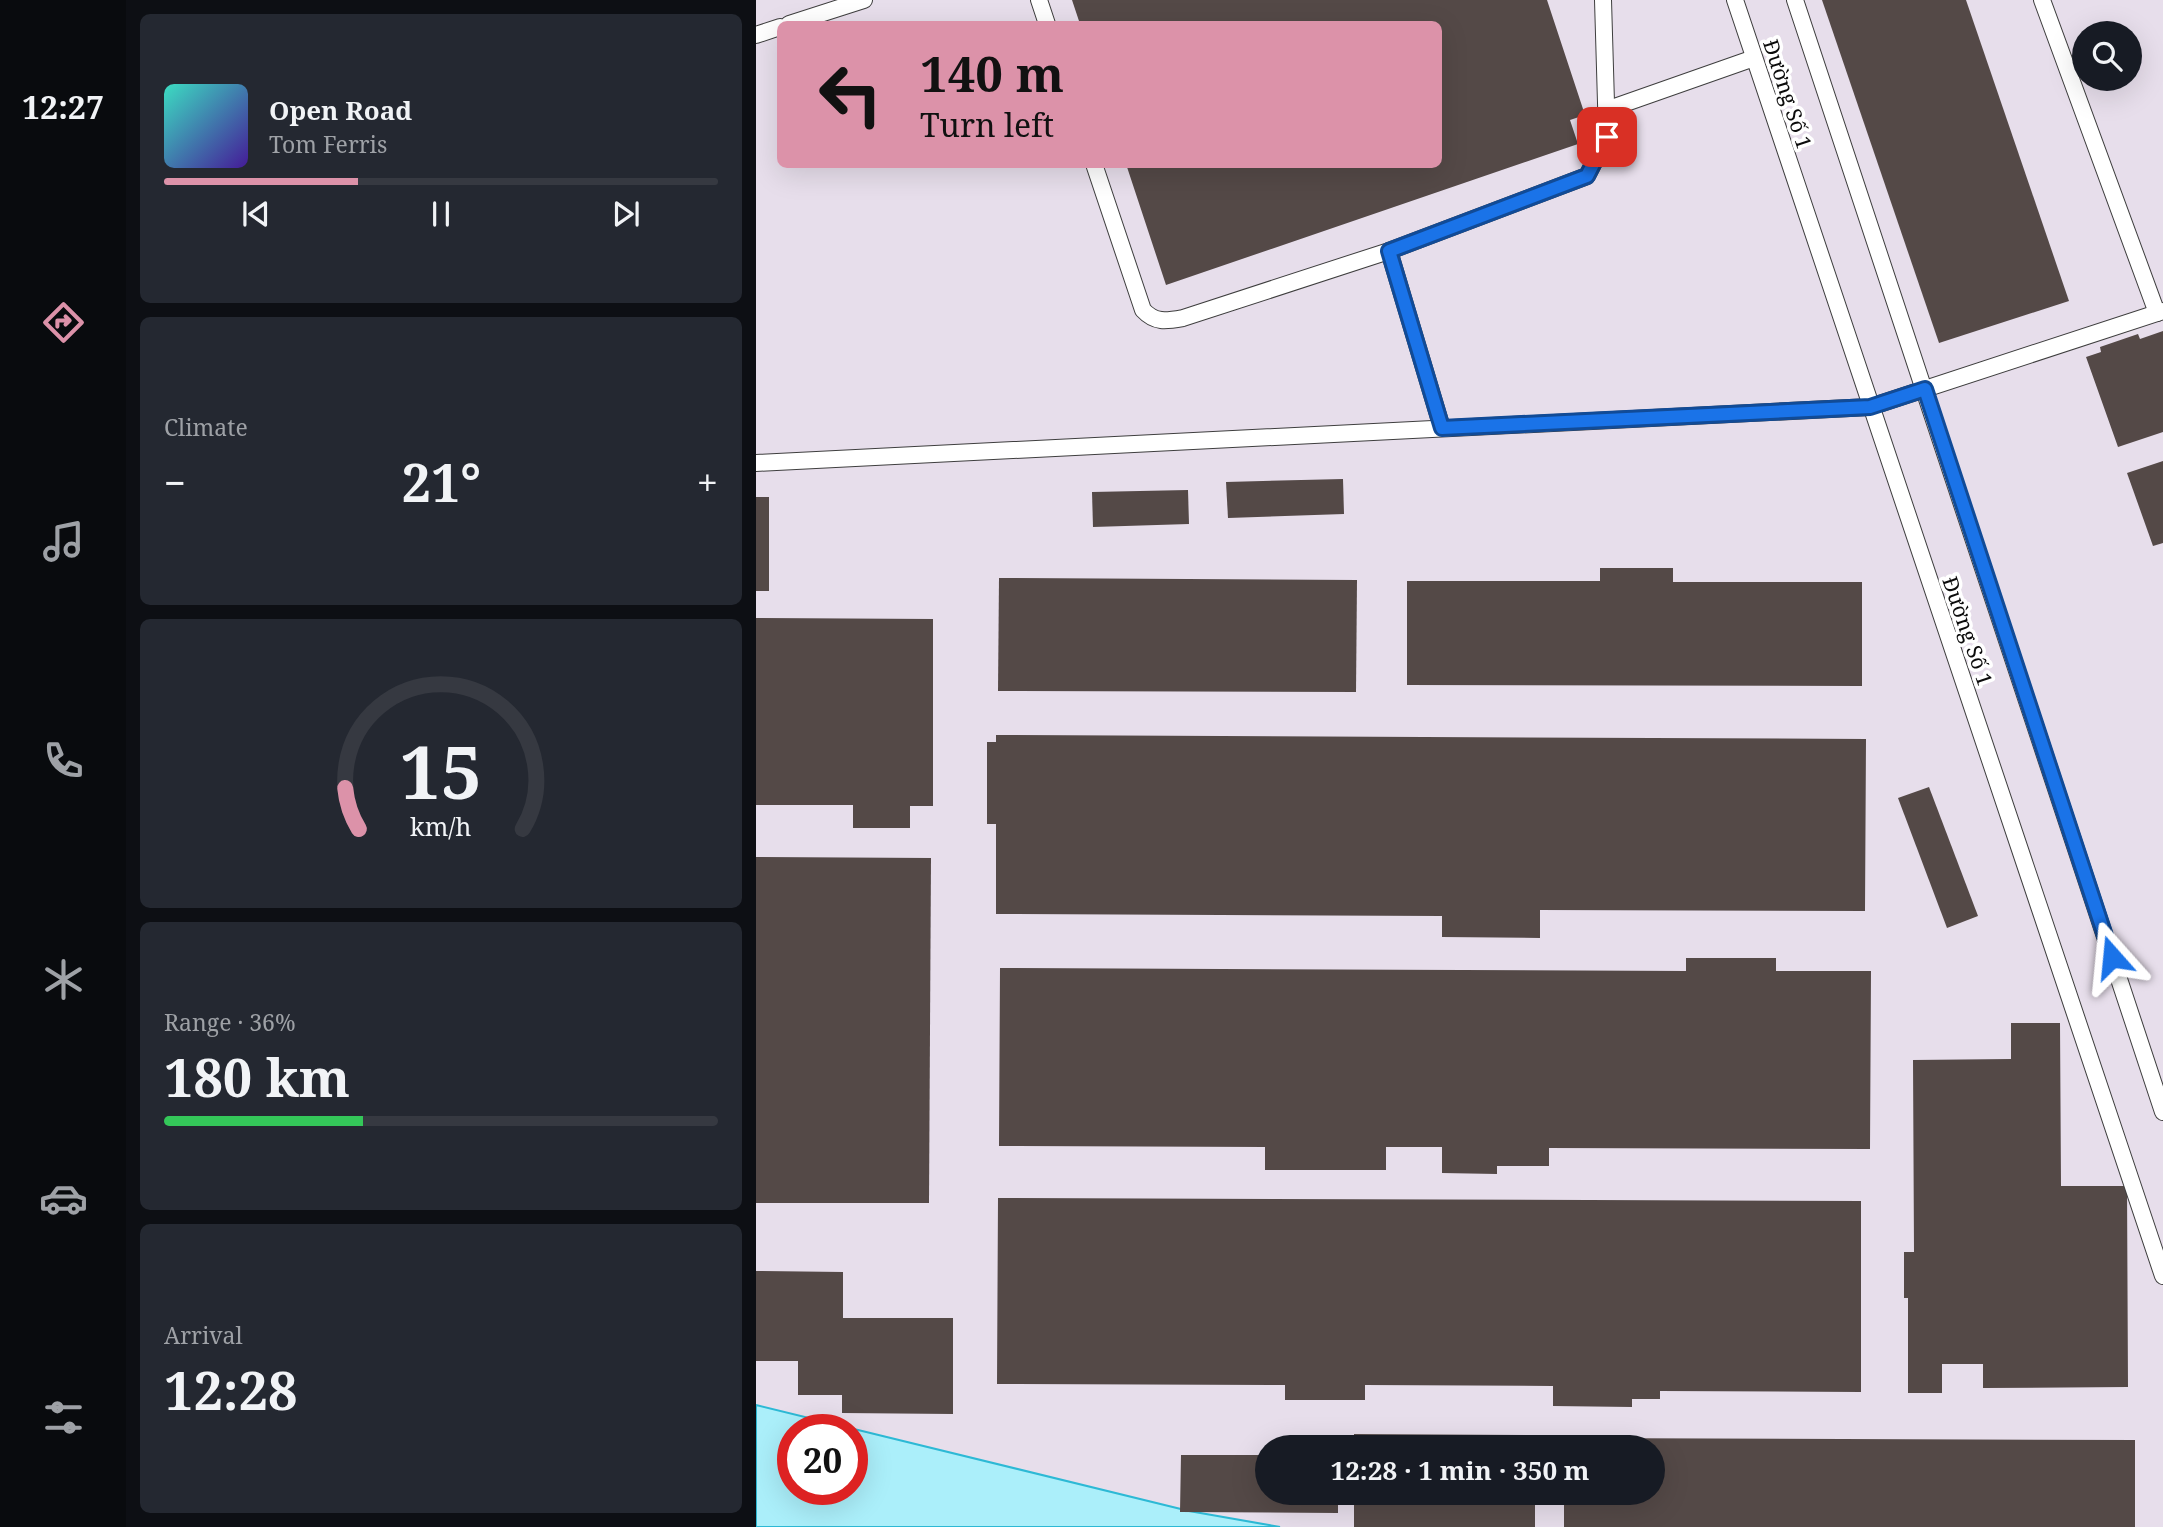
<!DOCTYPE html>
<html lang="en">
<head>
<meta charset="utf-8">
<style>
  body { margin:0; font-family:"Noto Serif",serif; background:#242831; color:#f1f3f6; height:100vh; display:flex; flex-direction:column; font-size:26px; white-space:nowrap }
  * { box-sizing:border-box; margin:0 }
  p { font-size:23px; color:#9ea1a6 }
  .icon { flex:none; width:38px; height:38px; fill:none; stroke:currentColor; stroke-width:2; stroke-linecap:round; stroke-linejoin:round }
  .map { position:relative; flex:1; overflow:hidden }
  .drawer { display:flex; flex-direction:column; gap:14px; padding:14px; background:#0d0f14; width:630px }
  .drawer>* { flex:none }
  .banner { position:absolute; left:21px; top:21px; width:665px; height:147px; border-radius:10px; box-shadow:0 7px 28px #0002; background:#dc92a9; color:#111; overflow:hidden }
  .fabs { position:absolute; left:1316px; top:21px; display:grid; gap:14px }
  .fabs a { display:grid; place-items:center; width:70px; height:70px; border-radius:50%; background:#171b24; box-shadow:0 7px 28px #0002; font-size:35px }
  .speed { position:absolute; left:21px; top:1414px; display:flex; gap:14px; font-size:35px; font-weight:700; text-align:center }
  .speed>* { display:grid; place-content:center; width:91px; height:91px; border-radius:50%; background:#171b24; box-shadow:0 7px 28px #0002; line-height:1 }
  .speed .limit { border:10px solid #d22; background:#fff; color:#111 }
  .pin { position:absolute; display:grid; place-items:center; width:60px; height:60px; color:#fff; margin:-30px; border-radius:14px; box-shadow:0 4px 10px #0006 }
  .me { position:absolute; width:77px; margin:-38px; rotate:342deg; stroke-linejoin:round; filter:drop-shadow(0 0 5px #0008) }
  .turn { display:flex; align-items:center; gap:24px; height:147px; padding:0 28px; font-size:32px }
  .turn .icon { width:91px; height:91px; stroke-width:2.5 }
  .turn b { display:block; font-size:49px; line-height:60px }
  .big { font-size:52px; font-weight:700; line-height:1.1 }
  .drawer .card { flex:1; display:flex; flex-direction:column; justify-content:center; gap:10px; min-width:0; padding:0 24px; border-radius:10px; background:#242831 }
  .drawer .dial { align-items:center; gap:0 }
  .dial svg { height:182px; overflow:visible; fill:none; stroke:#363941; stroke-width:7; stroke-linecap:round; text-anchor:middle }
  .dial text { fill:#f1f3f6; stroke:none }
  .song { display:flex; align-items:center; gap:21px }
  .cover { width:84px; height:84px; border-radius:10px; background:linear-gradient(135deg,hsl(170 70% 55%),hsl(260 70% 35%)) }
  .played { height:7px; border-radius:4px; background:linear-gradient(90deg,#dc92a9 35%,#363941 35%) }
  .keys { display:flex; justify-content:space-around; direction:ltr }
  .heat { display:flex; justify-content:space-between; align-items:center; font-size:38px; direction:ltr }
  .charge { height:10px; border-radius:5px; background:linear-gradient(90deg,#34c759 36%,#363941 0) }
  .trip { position:absolute; left:499px; top:1435px; width:410px; height:70px; border-radius:35px; background:#171b24; box-shadow:0 7px 28px #0002; font-weight:700; line-height:70px; text-align:center }
  main { display:flex; flex:1; min-height:0 }
  .menu { display:flex; flex-direction:column; width:126px; justify-content:space-around; align-items:center; background:#090b0e; color:#9ea1a6 }
  .menu .icon { width:49px; height:49px }
  .menu .current { color:#dc92a9 }
  .menu b { font-size:32px; color:#f1f3f6 }
  .map>svg:first-child { display:block }
  .industrial { fill:#e7deeb; fill-rule:evenodd }
  .water { fill:#abeffa; stroke:#2db9d5; stroke-width:2; fill-rule:evenodd }
  .building { fill:#544947 }
  .lines { fill:none; stroke-linecap:round; stroke-linejoin:round }
  .lane-casing { stroke:#3e3e3e; stroke-width:18 }
  .lane { stroke:#fff; stroke-width:16 }
  .route-casing { stroke:#114b97; stroke-width:18 }
  .route { stroke:#1a73e8; stroke-width:12 }
  .labels { text-anchor:middle; dominant-baseline:central; stroke-width:7; stroke-linejoin:round; paint-order:stroke }
  .street-label { font-size:21px; fill:#0b0b0b; stroke:#fff }
</style>
</head>
<body>
<main>
<nav class="menu">
<b>12:27</b>
<svg class="icon current" aria-label="directions" viewBox="0 0 24 24"><path d="M12 3l9 9-9 9-9-9zM9 14v-3h6M13 9l2 2-2 2"/></svg>
<svg class="icon" aria-label="music" viewBox="0 0 24 24"><path d="M9 18V5l10-2v13"/><circle cx="6" cy="18" r="3"/><circle cx="16" cy="16" r="3"/></svg>
<svg class="icon" aria-label="phone" viewBox="0 0 24 24"><path d="M5 4h4l2 5-3 2q2 4 5 5l2-3 5 2v4C11 20 4 13 5 4z"/></svg>
<svg class="icon" aria-label="climate" viewBox="0 0 24 24"><path d="M12 3v18M4 7l16 10M4 17L20 7"/></svg>
<svg class="icon" aria-label="car" viewBox="0 0 24 24"><path d="M5 17H2v-5l4-1 3-4h7l3 4 3 1v5h-3M9 17h6M6 11h13"/><circle cx="7" cy="17" r="2"/><circle cx="17" cy="17" r="2"/></svg>
<svg class="icon" aria-label="filters" viewBox="0 0 24 24"><path d="M4 7h16M4 17h16"/><circle cx="9" cy="7" r="2"/><circle cx="15" cy="17" r="2"/></svg>
</nav>
<section class="drawer">
<div class="card">
<div class="song"><i class="cover"></i><div><b>Open Road</b><p>Tom Ferris</p></div></div>
<div class="played"></div>
<div class="keys"><svg class="icon" aria-label="previous" viewBox="0 0 24 24"><path d="M18 5L8 12l10 7zM5 5v14"/></svg><svg class="icon" aria-label="pause" viewBox="0 0 24 24"><path d="M8 5v14M16 5v14"/></svg><svg class="icon" aria-label="next" viewBox="0 0 24 24"><path d="M6 5l10 7-10 7zM19 5v14"/></svg></div>
</div>
<div class="card"><p>Climate</p>
<div class="heat"><a>−</a><b class="big">21°</b><a>+</a></div>
</div>
<div class="card dial"><svg viewBox="0 0 100 80">
<path d="M14 69A42 42 0 1 1 86 69"/>
<path d="M14 69A42 42 0 0 1 8 51" stroke="#dc92a9"/>
<text x="50" y="56" font-size="32" font-weight="700">15</text>
<text x="50" y="72" font-size="11">km/h</text>
</svg></div>
<div class="card"><p>Range · 36%</p><b class="big">180 km</b><div class="charge"></div></div>
<div class="card"><p>Arrival</p><b class="big">12:28</b></div>
</section>
<div class="map">
<svg width="1407" height="1527" viewBox="0 0 1407 1527">
  <rect width="100%" height="100%" fill="#fff6e9"/>
  <!-- industrial -->
  <path class="industrial" d="M0,0H1407V1527H524L433,1511L0,1405ZM24,24H682V164H24ZM1328,33H1374V79H1328ZM511,1447H896V1493H511Z"/>
  <!-- water -->
  <path class="water" d="M0,1405L433,1511L524,1527H0ZM37,1430H96V1489H37Z"/>
  <!-- building -->
  <g class="building">
    <path d="M316,0H791L829,115L814,120L822,144L410,285L370,164H682V24H324Z"/>
    <path d="M1066,0H1210L1313,301L1183,343Z"/>
    <path d="M1407,331V432L1362,447L1330,357L1345,352L1344,347L1382,334L1384,339Z"/>
    <path d="M1407,461V543L1397,546L1371,473Z"/>
    <path d="M587,479L588,514L472,518L470,482Z"/>
    <path d="M432,490L433,524L337,527L336,492Z"/>
    <rect x="0" y="497" width="13" height="94"/>
    <path d="M844,568H917V582H1106V686L651,685V581H844Z"/>
    <path d="M243,578L601,580L600,692L242,691Z"/>
    <path d="M0,618L177,619V806H154V828H97V805H0Z"/>
    <path d="M240,735L1110,739L1109,911L784,910V938L686,937V916L240,914V824H231V742H240Z"/>
    <path d="M1173,787L1222,916L1191,928L1142,798Z"/>
    <path d="M0,857L175,858L173,1203H0Z"/>
    <path d="M930,958H1020V971H1115L1114,1149L793,1148V1166H741V1174L686,1173V1147H630V1170H509V1147L243,1146L244,968L930,971Z"/>
    <path d="M1255,1023H1304L1305,1186H1371L1372,1387L1227,1388V1364H1186V1393H1152V1298H1148V1252H1158L1157,1060L1255,1059Z"/>
    <path d="M242,1198L1105,1201V1392L904,1391V1399H876V1407L797,1406V1386L609,1385V1400H529V1385L241,1384Z"/>
    <path d="M0,1271L87,1272V1318H197V1414L86,1413V1395H42V1361H0Z"/>
    <path d="M598,1434L780,1435L779,1447H598Z"/>
    <path d="M809,1438L1379,1440V1527H808V1493H896V1447H809Z"/>
    <rect x="554" y="1441" width="29" height="6"/>
    <path d="M425,1455H511V1493H582V1513L424,1512Z"/>
    <rect x="598" y="1493" width="181" height="34"/>
  </g>
  <g class="lines">
    <!-- lane casing -->
    <g class="lane-casing">
      <g id="lane">
        <path d="M283,0L291,24"/>
        <path d="M979,0L1407,1276"/>
        <path d="M1039,0L1407,1112"/>
        <path d="M1286,0L1401,313"/>
        <path d="M33,24L108,0"/>
        <path d="M0,35L24,27"/>
        <path d="M850,110L998,58"/>
        <path d="M338,164L387,310C399,323 410,321 427,318L633,251"/>
        <path d="M686,428L633,251L831,176L851,137L847,0"/>
        <path d="M0,463L1114,407L1407,311"/>
      </g>
    </g>
    <!-- lane -->
    <use href="#lane" class="lane"/>
  </g>
  <g class="lines">
    <!-- route casing -->
    <g class="route-casing">
      <path id="route" d="M851,137L831,176L633,251L686,428L1114,407L1169,389L1356,957"/>
    </g>
    <!-- route -->
    <use href="#route" class="route"/>
  </g>
  <g class="labels">
    <!-- street labels -->
    <g class="street-label">
      <text transform="translate(1032 94) rotate(72)">Đường Số 1</text>
      <text transform="translate(1212 631) rotate(71)">Đường Số 1</text>
    </g>
  </g>
</svg>
<div class="fabs">
<a><svg class="icon" aria-label="search" viewBox="0 0 24 24"><circle cx="10" cy="10" r="6"/><path d="M15 15l6 6"/></svg></a>
</div>
<div class="speed"><div class="limit">20</div></div>
<div class="pin" style="left:851px;top:137px;background:#d93025"><svg class="icon" aria-label="arrive" viewBox="0 0 24 24"><path d="M6 21V4h12l-3 4 3 4H6"/></svg></div>
<svg class="me" style="left:1356px;top:957px" viewBox="-20 -20 40 40"><path d="M0-17L14 15 0 8-14 15z" fill="#1a73e8" stroke="#fff" stroke-width="4"/></svg>
<div class="trip">12:28 · 1 min · 350 m</div>
<div class="banner">
<div class="turn"><svg class="icon" aria-label="left" viewBox="0 0 24 24"><path d="M17 20v-9H6M10 6l-5 5 5 5"/></svg><div><b>140 m</b>Turn left</div></div>
</div>
</div>
</main>
</body>
</html>
